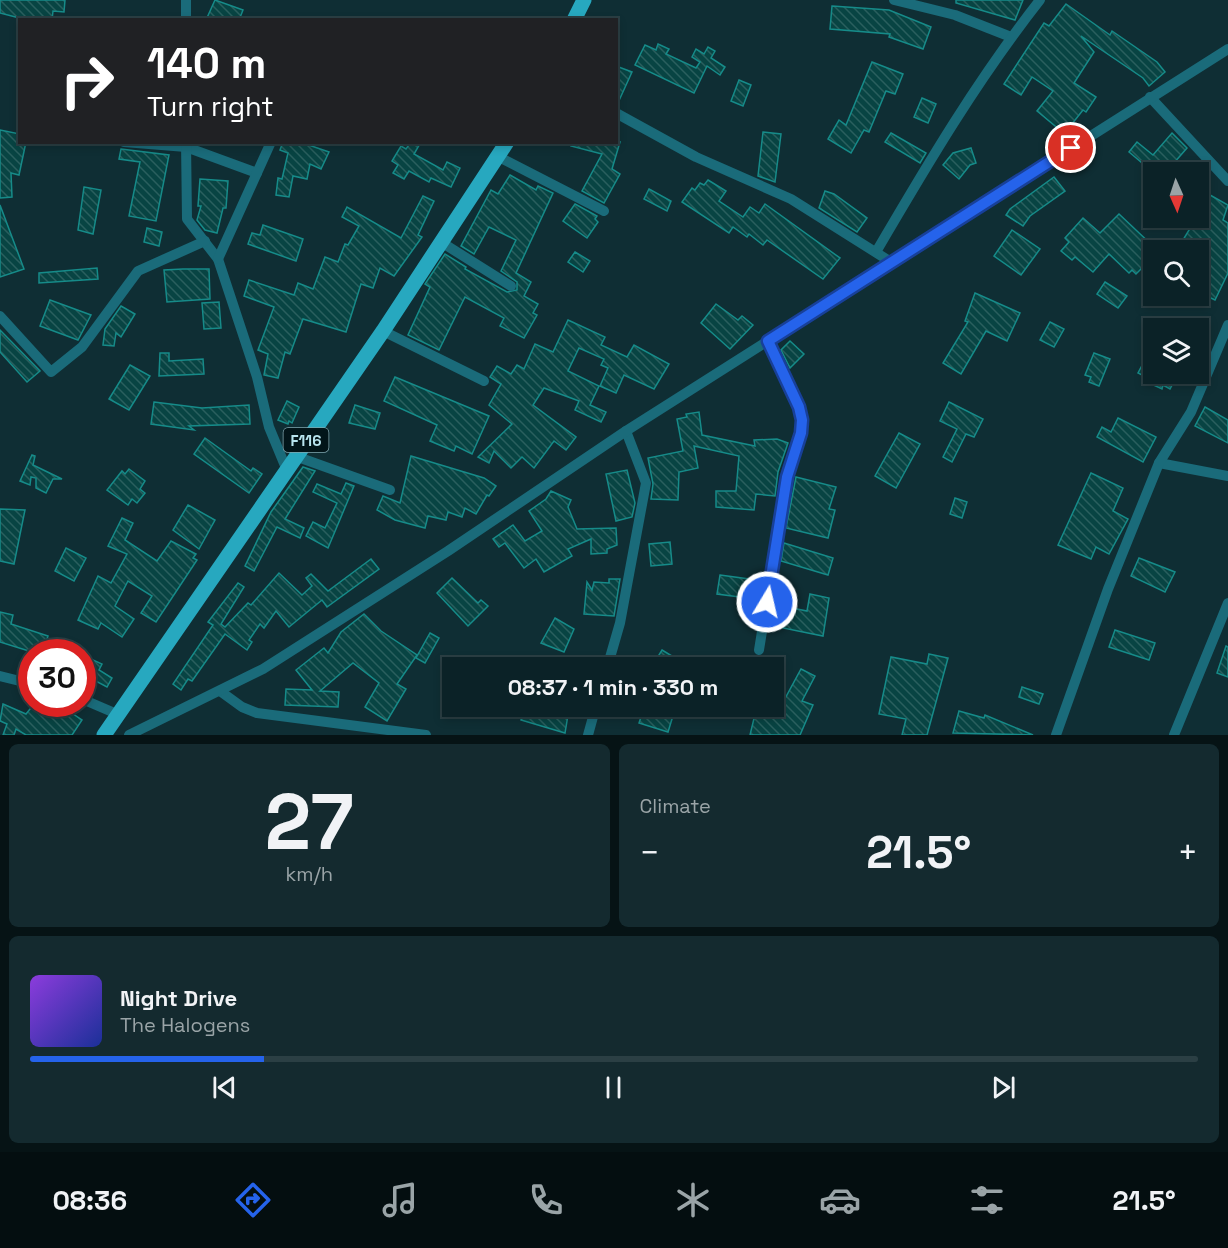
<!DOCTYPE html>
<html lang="en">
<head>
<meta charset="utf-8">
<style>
  body { margin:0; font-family:"Space Grotesk",sans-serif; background:#142a2f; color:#f1f3f6; height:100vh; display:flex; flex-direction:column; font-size:22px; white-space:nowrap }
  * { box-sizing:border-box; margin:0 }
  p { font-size:20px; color:#9aa4a7 }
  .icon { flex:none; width:33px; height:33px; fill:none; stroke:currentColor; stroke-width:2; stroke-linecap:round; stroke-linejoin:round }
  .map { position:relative; height:735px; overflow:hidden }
  .drawer { display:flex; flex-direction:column; gap:9px; padding:9px; background:#061315; flex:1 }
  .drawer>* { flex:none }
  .top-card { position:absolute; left:18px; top:18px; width:600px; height:126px; border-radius:0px; box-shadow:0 3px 9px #0003,0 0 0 2px #2b3f44; background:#202124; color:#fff; overflow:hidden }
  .needle { width:39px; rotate:177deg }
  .controls { position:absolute; left:1143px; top:162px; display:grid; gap:12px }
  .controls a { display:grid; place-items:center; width:66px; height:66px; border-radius:0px; background:#0b2227; box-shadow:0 3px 9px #0003,0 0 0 2px #2b3f44; font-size:30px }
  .speed { position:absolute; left:18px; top:639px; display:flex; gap:12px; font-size:30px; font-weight:700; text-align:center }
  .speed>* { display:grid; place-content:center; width:78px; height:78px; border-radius:50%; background:#0b2227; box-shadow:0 3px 9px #0003,0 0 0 2px #2b3f44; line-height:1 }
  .speed .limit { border:9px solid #d22; background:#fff; color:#111 }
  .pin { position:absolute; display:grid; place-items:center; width:51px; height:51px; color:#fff; margin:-26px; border:3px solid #fff; border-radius:50%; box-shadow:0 2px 6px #0007 }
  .me { position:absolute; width:66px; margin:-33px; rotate:9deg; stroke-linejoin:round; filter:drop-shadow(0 0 4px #0008) }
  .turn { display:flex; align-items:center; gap:21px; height:126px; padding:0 30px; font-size:27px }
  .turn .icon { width:78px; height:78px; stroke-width:2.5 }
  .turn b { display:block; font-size:42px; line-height:51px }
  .big { font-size:45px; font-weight:600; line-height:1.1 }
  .drawer .widget { flex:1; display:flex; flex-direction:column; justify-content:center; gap:9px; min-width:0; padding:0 21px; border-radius:9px; background:#142a2f }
  .drawer .dial { align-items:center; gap:0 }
  .dial b { font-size:78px; line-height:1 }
  .song { display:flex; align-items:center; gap:18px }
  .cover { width:72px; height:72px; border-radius:9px; background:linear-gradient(135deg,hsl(270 70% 55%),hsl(230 70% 35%)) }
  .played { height:6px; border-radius:3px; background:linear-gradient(90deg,#2563eb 20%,#2b3f44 20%) }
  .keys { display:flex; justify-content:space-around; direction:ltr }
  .heat { display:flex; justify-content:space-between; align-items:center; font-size:33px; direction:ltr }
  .drawer .tiles { flex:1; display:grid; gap:9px; grid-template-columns:1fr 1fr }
  .widget:last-child { grid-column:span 2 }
  .trip { position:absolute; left:442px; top:657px; width:342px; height:60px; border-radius:0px; background:#0b2227; box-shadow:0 3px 9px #0003,0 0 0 2px #2b3f44; font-weight:600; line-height:60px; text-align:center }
  .dock { display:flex; height:96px; justify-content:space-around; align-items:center; background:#040e10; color:#9aa4a7 }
  .dock .icon { width:42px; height:42px }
  .dock .active { color:#2563eb }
  .dock b { font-size:27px; color:#f1f3f6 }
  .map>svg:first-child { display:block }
  .building { fill:url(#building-back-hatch); stroke:#168b89; stroke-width:1.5 }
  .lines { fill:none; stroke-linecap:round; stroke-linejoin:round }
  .minor { stroke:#1a6b7a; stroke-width:10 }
  .primary { stroke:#27a8bf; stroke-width:15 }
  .route-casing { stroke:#184099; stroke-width:15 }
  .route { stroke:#2563eb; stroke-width:10 }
  .labels { text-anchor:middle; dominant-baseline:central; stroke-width:4.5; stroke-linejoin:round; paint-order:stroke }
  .shield { fill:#021519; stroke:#81a6ae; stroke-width:1.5 }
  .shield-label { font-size:15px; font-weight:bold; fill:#b8e4ee }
</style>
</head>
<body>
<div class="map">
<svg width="1228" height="735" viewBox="0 0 1228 735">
  <defs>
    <pattern id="building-back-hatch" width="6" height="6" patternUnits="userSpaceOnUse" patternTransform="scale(1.5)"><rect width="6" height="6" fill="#084443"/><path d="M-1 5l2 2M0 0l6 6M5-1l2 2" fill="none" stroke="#2a5f5e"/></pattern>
  </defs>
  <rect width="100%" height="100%" fill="#0f2e34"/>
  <!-- building -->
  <g class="building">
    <path d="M0,0H65L64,12L53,11L52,20H27L0,13Z"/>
    <path d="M215,0L243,10L239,20H206Z"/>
    <path d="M956,0H1023L1015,20L956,3Z"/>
    <path d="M1066,4L1110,35L1112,31L1157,62L1165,72L1149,86L1143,78L1081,36L1094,52L1074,83L1096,97L1086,112L1083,110L1068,129L1063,125L1060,130L1037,111L1053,91L1032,77L1021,95L1004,84L1044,23L1049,26Z"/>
    <path d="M832,6L889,10L931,27L923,49L889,37L890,34L830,29Z"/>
    <path d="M658,44L669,49L666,54L696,68L700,62L692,57L696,49L704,54L708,47L715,51L711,58L725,67L720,75L707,66L694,93L635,65L645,45L656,50Z"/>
    <path d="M872,62L903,74L895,94L886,91L869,132L864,130L851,153L828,139L839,120L846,125Z"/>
    <path d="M616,66L632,72L617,105L616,104Z"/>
    <path d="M739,80L751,85L743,106L731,101Z"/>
    <path d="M922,98L936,104L928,123L914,117Z"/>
    <path d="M0,130L20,134V142H26L19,175L11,173L12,197L0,198Z"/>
    <path d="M763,132L781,134L775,182L758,176Z"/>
    <path d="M891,133L926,153L920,163L885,142Z"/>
    <path d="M1172,133L1187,148L1166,172L1154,173L1129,152L1137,142L1153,155Z"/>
    <path d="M283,142H300L329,152L321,169L310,164L307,179L293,176L289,197L276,195L278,178L282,179L288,153L280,150Z"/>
    <path d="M411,142H421L414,154L443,170L447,162L460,168L451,187L431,178L429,182L409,171L404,179L393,173L398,165L392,161L401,146L406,149Z"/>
    <path d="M572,142H620L612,169L620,174L604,203L582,191L602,154L571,146Z"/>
    <path d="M971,148L976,163L970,165L959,179L943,165L953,153Z"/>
    <path d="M121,149L169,155L156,221L129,216L140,162L119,159Z"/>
    <path d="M510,175L536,190L538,186L553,193L516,273L531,282L524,296L538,304L533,313L537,315L524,338L500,326L504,318L465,297L439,350L408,335L430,287L425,284L445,254L466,267L465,269L507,292L517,290V282L501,271L516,240L489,227L474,254L461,246L491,190L498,194Z"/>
    <path d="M1054,177L1065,191L1030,216L1023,226L1006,215L1010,209Z"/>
    <path d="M200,179L228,181L226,208H223L217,233L205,230L197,220L201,206H198Z"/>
    <path d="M708,180L726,191L719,201L743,217L750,207L759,213L765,204L840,258L823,279L767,240L763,245L749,234L747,237L733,227L729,233L682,202L692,188L695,190L700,183L704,185Z"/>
    <path d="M84,187L101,190L93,234L78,230Z"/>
    <path d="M649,189L671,201L667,211L644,199Z"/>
    <path d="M825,191L834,194L867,218L857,232L819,208Z"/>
    <path d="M1210,195L1228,205L1223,220L1228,223V273L1215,300L1198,292V250H1177Z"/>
    <path d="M423,196L434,201L418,235L422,237L394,276L380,268L373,288L361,284L346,332L303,319L290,354L285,352L278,378L264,375L268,354L258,350L274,307L244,296L249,280L294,295L298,283L313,289L325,257L338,262L345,244L348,245L359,226L342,217L347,207L401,238Z"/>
    <path d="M575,204L597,216L595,219L598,222L587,238L563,221Z"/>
    <path d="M0,205L24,269L0,277Z"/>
    <path d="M1119,214L1154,247V256L1136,274L1132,270L1129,273L1109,254L1093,272L1075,257L1072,260L1061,251L1069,242L1065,238L1083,218L1100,233Z"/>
    <path d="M263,225L303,239L296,261L248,244L252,233L260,235Z"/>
    <path d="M147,228L162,232L159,246L144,242Z"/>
    <path d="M1012,230L1040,249L1021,275L994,256Z"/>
    <path d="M575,252L590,261L583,272L568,262Z"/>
    <path d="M97,268L98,279L39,283V273Z"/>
    <path d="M183,269H209L210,299L167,302L164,270Z"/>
    <path d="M1105,282L1127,296L1118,308L1097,294Z"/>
    <path d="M975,293L1020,313L1007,341L986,331L961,374L943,363L968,322L965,321Z"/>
    <path d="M50,300L91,315L78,340L40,326Z"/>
    <path d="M219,302L221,328L204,329L202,303Z"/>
    <path d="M716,304L738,320L742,316L753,325L730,349L701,323Z"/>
    <path d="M121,306L135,314L121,337L116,333L114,346L103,345L105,329Z"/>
    <path d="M568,320L605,337L601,345L627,357L634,345L669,364L654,389L624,375L616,393L600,386L608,368L601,365L604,359L579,348L568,371L599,386L590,405L606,412L601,422L575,410L579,401L544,388L533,405L576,437L566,450L554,441L534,468L522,457L511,468L494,451L489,463L478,457L512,424L489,405L501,384L490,377L497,366L511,374L517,365L524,369L535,344L553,352Z"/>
    <path d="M1050,322L1064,329L1054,347L1040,340Z"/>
    <path d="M0,330L40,371L27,382L0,352Z"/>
    <path d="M790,341L804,354L790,368L781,350Z"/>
    <path d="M1154,343V374H1178L1170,389L1163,385L1162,389L1145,381L1146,377L1138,373Z"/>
    <path d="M160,353H169V361L203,359L204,374L159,376Z"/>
    <path d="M1094,353L1110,359L1099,386L1089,382L1091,377L1085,375Z"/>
    <path d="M130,365L150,376L129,410L109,399Z"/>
    <path d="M395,377L489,416L472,454L456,446L454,451L430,441L437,425L384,401Z"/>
    <path d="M287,401L299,407L292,423L289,421L288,424L278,420Z"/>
    <path d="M154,402L202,408L249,405L250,424L189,426L194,430L151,424Z"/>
    <path d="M949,402L983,419L974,437L966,434L952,462L943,457L957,429L940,421Z"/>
    <path d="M355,405L380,413L375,429L349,423Z"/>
    <path d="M1205,407L1228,420V443L1195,426Z"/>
    <path d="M699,412L702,435L755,446L754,440L777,439L788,443L778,472L775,496L756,494L754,510L716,507V491H736L739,456L694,446L698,468L679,472L678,500L651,499L653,484L648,458L683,451L677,419L687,417L686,414Z"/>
    <path d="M1118,418L1156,437L1143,462L1097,437L1102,427L1111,432Z"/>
    <path d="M899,433L920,444L896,488L875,476Z"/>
    <path d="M205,438L251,471L253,468L262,474L249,493L194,454Z"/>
    <path d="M32,455L35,456L33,465L62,479H53L46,493L36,488V478L31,477L30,485L20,481Z"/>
    <path d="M411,456L484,478L496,486L489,496L487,495L476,514L465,508L462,517L448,512L446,520L428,516L425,528L395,520L377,510L383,496L400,503Z"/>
    <path d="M303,467L315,471L285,519L304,528L300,538L277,527L254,571L245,566L271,512Z"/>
    <path d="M129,469L145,481L140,489L145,493L137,503L132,499L128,505L107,490L122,471L125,474Z"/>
    <path d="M627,470L635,503L632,517L616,521L606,474Z"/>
    <path d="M1091,473L1123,488L1113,511L1128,519L1109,554L1096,547L1091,559L1058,545Z"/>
    <path d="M796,477L836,487L829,509L835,510L828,538L786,528Z"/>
    <path d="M346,483L354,486L328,548L306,536L313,522L325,528L337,503L313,492L317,484L341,494Z"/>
    <path d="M551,491L571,500L568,507L577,529L616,528L617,545L607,549V553L591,554V539L568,549L572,556L544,572L536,559L524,568L505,543L499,547L493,539L513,525L525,541L542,531L529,511L546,499Z"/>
    <path d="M955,498L967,502L962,518L950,514Z"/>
    <path d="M188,505L215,520L199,549L173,530Z"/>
    <path d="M0,509L25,510L14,564L0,561Z"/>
    <path d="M122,518L133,523L125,540L157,561L171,541L196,554L193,558L197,560L156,622L141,613L152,596L128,581L115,606L134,619L122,637L101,623L98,629L78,620L98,576L111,583L127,554L108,546Z"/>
    <path d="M670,542L672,564L651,566L649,544Z"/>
    <path d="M784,543L833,558L828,575L781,561Z"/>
    <path d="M66,548L86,558L74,581L55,571Z"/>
    <path d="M1139,558L1175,572L1165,592L1131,576Z"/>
    <path d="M371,559L379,569L327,607L322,600L289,627L276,611L264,628L260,624L249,640L252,642L247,650L225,634L192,681L188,679L181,690L173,684L213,625L208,622L238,583L244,587L221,624L225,627L248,603L251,605L279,573L302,595L312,586L306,578L311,574L328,591Z"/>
    <path d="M720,575L749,579L747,598L717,594Z"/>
    <path d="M452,578L478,603L481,600L488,606L468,626L437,593Z"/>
    <path d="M609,579H620L614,616L584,614L587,582L592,590L594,582L609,583Z"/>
    <path d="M810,594L829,598L823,636L783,628L787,607L807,611Z"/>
    <path d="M0,612L13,615L11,624L48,636L43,652H32L0,642Z"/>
    <path d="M364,614L381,631L417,655L397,684L406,689L387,721L365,707L379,683L353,663L320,691L339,692L338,707L285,705L286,689L312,690L296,670L324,648L328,653L341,632Z"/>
    <path d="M555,618L574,629L564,652L541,643Z"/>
    <path d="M1115,630L1155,643L1149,660L1109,647Z"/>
    <path d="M430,633L439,638L425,663L416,658Z"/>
    <path d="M1226,646L1228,647V677L1217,673Z"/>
    <path d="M662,650L672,656L665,668H651Z"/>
    <path d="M929,654L948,658L927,735H902L906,719L879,714L891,657L927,664Z"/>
    <path d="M82,655L102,664L99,670L112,678L107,687L94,680L93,683L82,678Z"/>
    <path d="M801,669L815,676L802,701L813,705L800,735H750L757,706H774V701L782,704Z"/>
    <path d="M1022,687L1043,694L1039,704L1019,697Z"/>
    <path d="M3,704L26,714L34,704H58L82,720L72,735H26L16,729L14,735H3L7,724L0,721Z"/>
    <path d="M524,706H549L548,711L568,715L565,733L521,720Z"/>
    <path d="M650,706H676L668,732L639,723L643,711L648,712Z"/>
    <path d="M959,711L984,718L985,715L1033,735L953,733Z"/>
  </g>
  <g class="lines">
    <!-- minor -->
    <g class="minor">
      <path d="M186,0V20"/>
      <path d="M894,0L955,15L1011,37"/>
      <path d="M1150,97L1228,181"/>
      <path d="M616,113L696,157L791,199L891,262"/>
      <path d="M124,142L186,147L257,173"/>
      <path d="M186,142L187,219L218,259L257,377L269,427L286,468"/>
      <path d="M497,156L604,211"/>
      <path d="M441,242L511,286"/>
      <path d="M876,252C927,165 977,80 1040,0"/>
      <path d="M218,259L271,142"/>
      <path d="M0,316L51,372L82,347L138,271L205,241"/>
      <path d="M383,331L484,381"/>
      <path d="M295,456L390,490"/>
      <path d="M1159,463L1228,476"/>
      <path d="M759,650L787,477L801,433L802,420L799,407L768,341"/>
      <path d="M607,668L620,623L646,483L626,431"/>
      <path d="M0,676L32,684"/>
      <path d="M220,691L242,707L257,713L426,735"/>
      <path d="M82,699L117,714"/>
      <path d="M129,735L263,669L448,551L626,431L1228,49"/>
      <path d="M588,735L596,706"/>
      <path d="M1056,735L1108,589L1159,463L1191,412L1228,325"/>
      <path d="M1174,735L1228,603"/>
    </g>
    <!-- primary -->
    <g class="primary">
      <path d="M574,20L584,0"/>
      <path d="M104,735L383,331L507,142"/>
    </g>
  </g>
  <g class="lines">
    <!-- route casing -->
    <g class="route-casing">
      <path id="route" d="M767,602L787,477L801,433L802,420L799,407L768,341L1071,148"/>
    </g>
    <!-- route -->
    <use href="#route" class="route"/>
  </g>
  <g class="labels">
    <!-- shield labels -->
    <rect class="shield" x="283.5" y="428" width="45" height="24" rx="4.5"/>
    <g class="shield-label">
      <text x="306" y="440">F116</text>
    </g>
  </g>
</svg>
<div class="controls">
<a><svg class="needle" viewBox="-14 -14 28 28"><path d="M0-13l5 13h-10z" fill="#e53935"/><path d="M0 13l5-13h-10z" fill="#9aa4a7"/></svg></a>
<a><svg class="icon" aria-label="search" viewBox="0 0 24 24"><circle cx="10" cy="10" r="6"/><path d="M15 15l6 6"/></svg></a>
<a><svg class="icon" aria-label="layers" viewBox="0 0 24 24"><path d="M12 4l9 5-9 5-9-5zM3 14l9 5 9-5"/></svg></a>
</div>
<div class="speed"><div class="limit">30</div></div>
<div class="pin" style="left:1071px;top:148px;background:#d93025"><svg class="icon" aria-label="arrive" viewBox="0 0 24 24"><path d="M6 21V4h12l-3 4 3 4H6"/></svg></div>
<svg class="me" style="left:767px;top:602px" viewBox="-20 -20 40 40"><circle r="17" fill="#2563eb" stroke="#fff" stroke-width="3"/><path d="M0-11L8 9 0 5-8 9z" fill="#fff"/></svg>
<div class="trip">08:37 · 1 min · 330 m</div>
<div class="top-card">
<div class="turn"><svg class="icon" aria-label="right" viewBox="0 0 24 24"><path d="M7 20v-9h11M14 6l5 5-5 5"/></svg><div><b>140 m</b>Turn right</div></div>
</div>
</div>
<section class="drawer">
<div class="tiles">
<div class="widget dial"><b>27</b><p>km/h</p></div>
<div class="widget"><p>Climate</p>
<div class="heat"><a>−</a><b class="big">21.5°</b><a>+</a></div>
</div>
<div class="widget">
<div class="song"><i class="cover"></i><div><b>Night Drive</b><p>The Halogens</p></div></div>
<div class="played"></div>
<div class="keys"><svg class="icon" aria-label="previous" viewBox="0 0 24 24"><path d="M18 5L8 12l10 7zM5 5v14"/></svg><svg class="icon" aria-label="pause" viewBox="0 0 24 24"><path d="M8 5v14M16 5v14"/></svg><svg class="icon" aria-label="next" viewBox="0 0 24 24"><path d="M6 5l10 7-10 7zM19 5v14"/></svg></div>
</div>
</div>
</section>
<nav class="dock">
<b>08:36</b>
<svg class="icon active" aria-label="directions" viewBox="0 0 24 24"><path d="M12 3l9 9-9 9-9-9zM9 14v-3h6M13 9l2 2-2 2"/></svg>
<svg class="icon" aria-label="music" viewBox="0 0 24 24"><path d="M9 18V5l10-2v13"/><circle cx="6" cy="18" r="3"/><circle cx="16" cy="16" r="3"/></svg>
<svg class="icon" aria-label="phone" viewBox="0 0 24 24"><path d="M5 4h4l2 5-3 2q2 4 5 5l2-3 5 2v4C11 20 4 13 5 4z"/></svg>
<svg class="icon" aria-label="climate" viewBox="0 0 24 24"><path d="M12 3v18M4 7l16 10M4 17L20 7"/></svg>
<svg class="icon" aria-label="car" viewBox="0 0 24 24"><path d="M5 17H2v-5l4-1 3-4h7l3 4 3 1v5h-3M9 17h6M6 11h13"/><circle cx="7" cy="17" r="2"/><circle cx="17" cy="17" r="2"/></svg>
<svg class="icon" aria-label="filters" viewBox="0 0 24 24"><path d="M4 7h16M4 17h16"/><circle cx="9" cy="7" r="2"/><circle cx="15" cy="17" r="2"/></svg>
<b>21.5°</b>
</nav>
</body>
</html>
